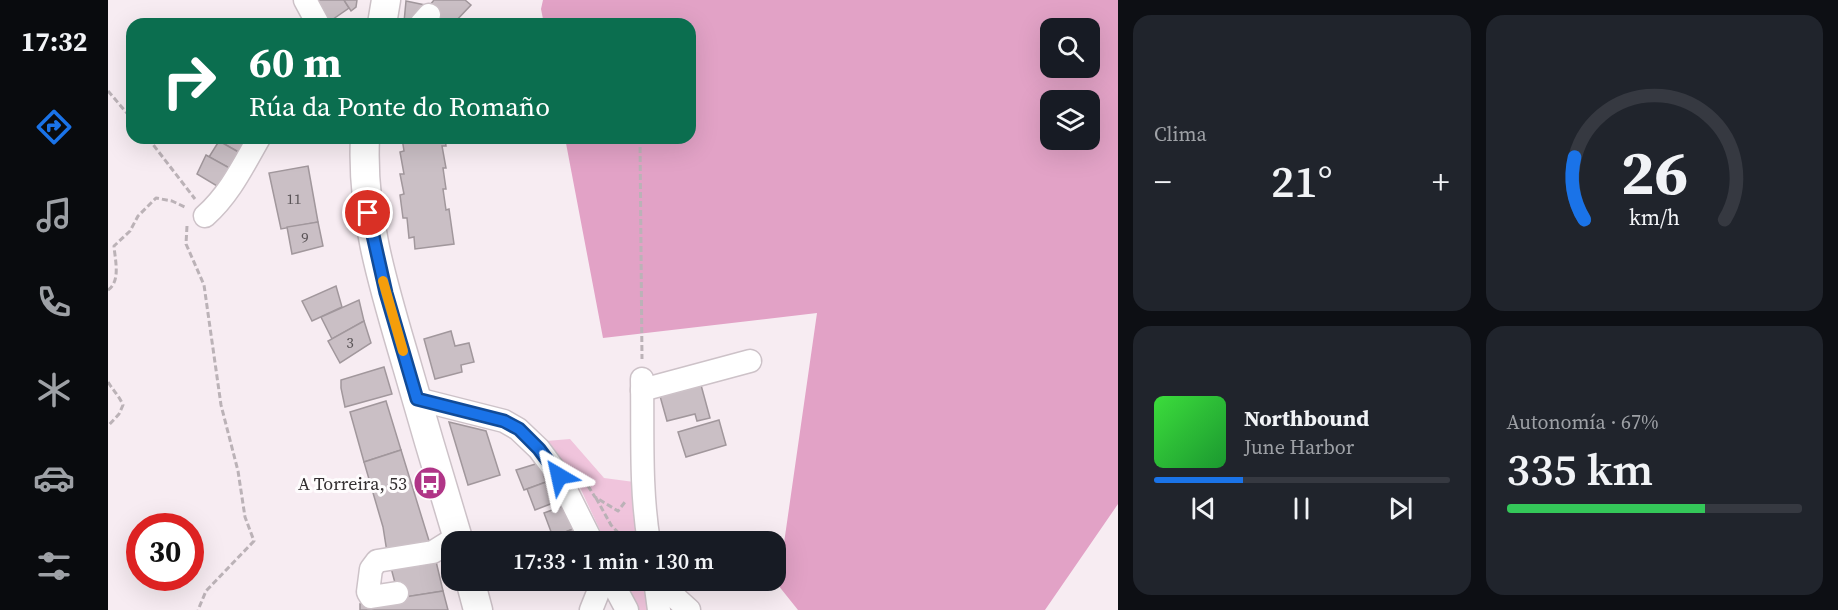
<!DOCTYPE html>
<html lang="es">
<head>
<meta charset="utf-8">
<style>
  body { margin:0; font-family:"Source Serif 4",serif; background:#20242c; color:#f1f3f6; height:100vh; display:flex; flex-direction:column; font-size:22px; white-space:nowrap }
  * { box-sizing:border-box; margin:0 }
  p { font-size:20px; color:#9ea1a6 }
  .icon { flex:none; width:33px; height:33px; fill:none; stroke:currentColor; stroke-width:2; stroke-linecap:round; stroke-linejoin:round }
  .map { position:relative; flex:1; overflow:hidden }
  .panel { display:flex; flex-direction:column; gap:15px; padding:15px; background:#0d0f14; width:720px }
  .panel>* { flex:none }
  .hud { position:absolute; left:18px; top:18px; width:570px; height:126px; border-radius:18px; box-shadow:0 6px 24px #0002; background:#0b6e4f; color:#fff; overflow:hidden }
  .buttons { position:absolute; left:932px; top:18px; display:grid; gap:12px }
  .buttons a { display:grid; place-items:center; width:60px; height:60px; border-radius:12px; background:#171b24; box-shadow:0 6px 24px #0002; font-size:30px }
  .speed { position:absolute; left:18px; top:513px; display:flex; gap:12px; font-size:30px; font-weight:700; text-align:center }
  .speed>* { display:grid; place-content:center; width:78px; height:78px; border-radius:50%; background:#171b24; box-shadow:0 6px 24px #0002; line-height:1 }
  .speed .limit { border:9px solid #d22; background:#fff; color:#111 }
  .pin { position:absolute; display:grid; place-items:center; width:51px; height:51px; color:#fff; margin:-26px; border:3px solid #fff; border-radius:50%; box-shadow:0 2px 6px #0007 }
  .me { position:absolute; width:66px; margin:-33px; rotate:324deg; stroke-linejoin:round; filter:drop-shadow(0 0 4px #0008) }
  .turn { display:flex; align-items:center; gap:21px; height:126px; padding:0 24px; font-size:27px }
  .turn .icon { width:78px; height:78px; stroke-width:2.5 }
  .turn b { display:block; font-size:42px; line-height:51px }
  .big { font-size:45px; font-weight:600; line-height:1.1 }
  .panel .widget { flex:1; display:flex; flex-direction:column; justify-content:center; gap:9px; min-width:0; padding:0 21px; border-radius:18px; background:#20242c }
  .panel .dial { align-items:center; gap:0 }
  .dial svg { height:156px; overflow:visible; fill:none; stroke:#363941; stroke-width:7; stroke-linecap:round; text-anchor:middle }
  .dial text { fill:#f1f3f6; stroke:none }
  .song { display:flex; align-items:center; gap:18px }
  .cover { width:72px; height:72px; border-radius:9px; background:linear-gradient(135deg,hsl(120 70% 55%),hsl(130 70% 35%)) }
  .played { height:6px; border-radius:3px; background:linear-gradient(90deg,#1a73e8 30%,#363941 30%) }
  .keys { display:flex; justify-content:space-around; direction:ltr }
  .heat { display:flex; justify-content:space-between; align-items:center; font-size:33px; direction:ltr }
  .charge { height:9px; border-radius:4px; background:linear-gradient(90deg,#34c759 67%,#363941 0) }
  .panel .tiles { flex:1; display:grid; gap:15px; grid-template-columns:repeat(2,1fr) }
  .trip { position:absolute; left:333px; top:531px; width:345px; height:60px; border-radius:18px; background:#171b24; box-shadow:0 6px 24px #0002; font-weight:600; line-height:60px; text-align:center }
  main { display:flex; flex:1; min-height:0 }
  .tab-bar { display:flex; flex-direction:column; width:108px; justify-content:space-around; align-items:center; background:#090b0e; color:#9ea1a6 }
  .tab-bar .icon { width:42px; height:42px }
  .tab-bar .selected { color:#1a73e8 }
  .tab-bar b { font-size:27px; color:#f1f3f6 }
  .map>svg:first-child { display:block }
  .green { fill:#f0c4dc }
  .forest { fill:#e2a2c6; fill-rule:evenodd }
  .building { fill:#cabfc5; stroke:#a1979c; stroke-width:1.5 }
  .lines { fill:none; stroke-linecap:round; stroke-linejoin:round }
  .minor-casing { stroke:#cdc2c8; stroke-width:25 }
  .major-casing { stroke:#cdc2c8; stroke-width:31 }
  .path { stroke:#bbb2b7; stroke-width:3; stroke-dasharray:6 3; stroke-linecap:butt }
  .minor { stroke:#fff; stroke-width:22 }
  .major { stroke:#fff; stroke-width:28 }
  .route-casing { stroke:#114b97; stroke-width:15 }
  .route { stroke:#1a73e8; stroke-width:10 }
  .slow { stroke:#f59e0b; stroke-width:10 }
  .labels { text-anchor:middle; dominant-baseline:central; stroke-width:6; stroke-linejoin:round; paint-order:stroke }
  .number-label { font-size:15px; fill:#595356 }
  .poi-label { font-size:18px; fill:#332f31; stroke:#fefcfd; text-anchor:end }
</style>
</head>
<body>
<main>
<nav class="tab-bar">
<b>17:32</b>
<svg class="icon selected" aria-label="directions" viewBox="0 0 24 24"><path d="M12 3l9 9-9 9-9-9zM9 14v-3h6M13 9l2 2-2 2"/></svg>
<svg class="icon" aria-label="music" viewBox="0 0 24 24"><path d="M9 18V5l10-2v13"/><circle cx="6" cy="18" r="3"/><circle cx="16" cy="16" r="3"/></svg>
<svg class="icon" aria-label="phone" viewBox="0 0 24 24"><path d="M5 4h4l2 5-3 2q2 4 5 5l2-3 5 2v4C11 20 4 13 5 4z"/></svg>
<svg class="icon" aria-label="climate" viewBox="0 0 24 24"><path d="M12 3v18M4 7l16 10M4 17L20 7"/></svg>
<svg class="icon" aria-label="car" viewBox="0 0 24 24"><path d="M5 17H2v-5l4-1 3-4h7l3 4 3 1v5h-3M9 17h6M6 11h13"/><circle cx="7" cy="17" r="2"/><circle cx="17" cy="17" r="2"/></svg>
<svg class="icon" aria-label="filters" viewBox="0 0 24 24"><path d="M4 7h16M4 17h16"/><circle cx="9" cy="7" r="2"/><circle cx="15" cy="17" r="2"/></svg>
</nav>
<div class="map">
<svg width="1010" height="610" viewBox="0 0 1010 610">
  <rect width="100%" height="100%" fill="#f7ecf2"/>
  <!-- green -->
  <g class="green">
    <path d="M462,439L496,478L526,482L530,541H497L468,479L438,441Z"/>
    <path d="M515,581H536L540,610H529Z"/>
  </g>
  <!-- forest -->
  <path class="forest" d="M435,0H1010V504L937,610H690L670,585L709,313L495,338L457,138H582V24H436L433,9ZM942,28H981V68H942ZM942,100H981V140H942Z"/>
  <!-- building -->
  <g class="building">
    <path d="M206,0H236L241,8L218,24Z"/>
    <path d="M236,0H249L248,7L243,11Z"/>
    <path d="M326,0H357L363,5L345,24H332L317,11Z"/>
    <path d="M298,1L322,6L306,24H299L296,22Z"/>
    <path d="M112,138H130L139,143L134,154L111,141Z"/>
    <path d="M294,138H337L338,146H334L338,168H335L338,189H335L338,210L341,209L346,244L307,249L306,237L301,238L299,218H295L292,195L296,194L292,174H296L292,152L296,151Z"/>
    <path d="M111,141L134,154L125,170L101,157Z"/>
    <path d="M98,155L125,170L114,189L89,174Z"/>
    <path d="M200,166L210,222L173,229L161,173Z"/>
    <path d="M210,222L215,246L184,254L179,227Z"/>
    <path d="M228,286L234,307L204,321L194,301Z"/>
    <path d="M251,300L256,321L224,339L213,317Z"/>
    <path d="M256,321L263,343L232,363L220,341Z"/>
    <path d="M343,331L347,346L361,343L366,362L353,365L354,372L327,379L316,339Z"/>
    <path d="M276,367L284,394L237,407L233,388V380Z"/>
    <path d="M593,385L602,418L589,421L587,414L559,421L552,396Z"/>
    <path d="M278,401L293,450L256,462L242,412Z"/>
    <path d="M611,420L618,445L578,457L570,432Z"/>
    <path d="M341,422L378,431L392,475L360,485Z"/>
    <path d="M293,450L322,544L279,552L275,527L256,462Z"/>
    <path d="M431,463L438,482L416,490L408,470Z"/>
    <path d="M438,482L445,503L427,510L419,489Z"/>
    <path d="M455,506L465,529L445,537L436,513Z"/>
    <path d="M465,529L471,542H447L445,537Z"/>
    <path d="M327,557L335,591L291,598L282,564Z"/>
    <path d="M335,591L340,610H252V604Z"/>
  </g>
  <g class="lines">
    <!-- minor casing -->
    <g class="minor-casing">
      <g id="minor">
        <path d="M197,0L210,24"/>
        <path d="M313,24L321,15"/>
        <path d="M97,216C121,195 135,166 151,138"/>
        <path d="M534,379C535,433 532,488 541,542"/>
        <path d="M534,390L642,361"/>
        <path d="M309,399L396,421L410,429L431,449L451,476L484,542"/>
        <path d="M503,580L519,610"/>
        <path d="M547,580L551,610"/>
        <path d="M548,580L581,610"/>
        <path d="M289,593L263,597L260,592L263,569L269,561L325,552L349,537"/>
        <path d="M483,610L495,580"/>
      </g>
    </g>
    <!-- major casing -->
    <g class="major-casing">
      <g id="major">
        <path d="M274,24L278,0"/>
        <path d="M257,138C253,217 277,291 299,366C316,425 333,483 351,542"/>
        <path d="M362,580L370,610"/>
      </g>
    </g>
    <!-- path -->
    <g class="path">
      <path d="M0,91L24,119"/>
      <path d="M40,138L87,199"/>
      <path d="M532,138L534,359"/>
      <path d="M79,226L78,244L96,285L113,405L130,471L137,517L146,541L98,591L90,610"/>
      <path d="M0,290C13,281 7,260 6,246L22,231L30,216L48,198L64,201L79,208"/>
      <path d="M0,382C5,390 11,396 15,405L11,414L0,426"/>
      <path d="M480,486L487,497L510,511L517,502"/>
      <path d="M488,498L503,525L519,542"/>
    </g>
    <!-- minor -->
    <use href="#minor" class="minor"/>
    <!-- major -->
    <use href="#major" class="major"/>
  </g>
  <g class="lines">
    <!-- route casing -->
    <g class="route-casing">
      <path id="route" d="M260,213L278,293L309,399L396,421L411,429L431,449L451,476"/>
    </g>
    <!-- route -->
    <use href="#route" class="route"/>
    <!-- slow -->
    <path class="slow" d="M275,281L295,351"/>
  </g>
  <!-- icons -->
  <defs>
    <g id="bus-disc" transform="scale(1.725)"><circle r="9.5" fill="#b03587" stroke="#fefcfd"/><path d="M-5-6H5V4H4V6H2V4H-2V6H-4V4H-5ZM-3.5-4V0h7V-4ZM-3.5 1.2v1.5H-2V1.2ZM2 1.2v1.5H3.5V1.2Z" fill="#fff"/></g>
  </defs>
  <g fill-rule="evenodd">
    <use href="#bus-disc" x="322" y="483"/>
  </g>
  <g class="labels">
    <!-- number labels -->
    <g class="number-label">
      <text x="186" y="198">11</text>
      <text x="197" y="237">9</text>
      <text x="242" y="342">3</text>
    </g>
    <!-- poi labels -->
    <g class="poi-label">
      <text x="299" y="483">A Torreira, 53</text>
    </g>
  </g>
</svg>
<div class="buttons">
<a><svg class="icon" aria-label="search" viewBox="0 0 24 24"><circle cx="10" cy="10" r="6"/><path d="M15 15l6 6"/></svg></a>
<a><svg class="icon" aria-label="layers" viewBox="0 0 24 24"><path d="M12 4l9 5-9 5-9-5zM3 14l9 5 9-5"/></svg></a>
</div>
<div class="speed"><div class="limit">30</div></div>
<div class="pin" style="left:260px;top:213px;background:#d93025"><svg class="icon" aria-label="arrive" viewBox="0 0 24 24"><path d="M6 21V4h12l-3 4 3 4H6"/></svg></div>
<svg class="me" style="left:451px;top:476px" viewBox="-20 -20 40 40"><path d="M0-17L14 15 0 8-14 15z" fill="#1a73e8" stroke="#fff" stroke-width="4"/></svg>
<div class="trip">17:33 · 1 min · 130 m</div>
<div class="hud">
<div class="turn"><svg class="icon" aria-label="right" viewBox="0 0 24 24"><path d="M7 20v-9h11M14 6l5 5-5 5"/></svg><div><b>60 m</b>Rúa da Ponte do Romaño</div></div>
</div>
</div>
<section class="panel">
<div class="tiles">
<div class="widget"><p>Clima</p>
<div class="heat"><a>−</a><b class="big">21°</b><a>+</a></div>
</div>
<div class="widget dial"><svg viewBox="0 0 100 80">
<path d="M14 69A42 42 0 1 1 86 69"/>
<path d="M14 69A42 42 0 0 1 9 37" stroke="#1a73e8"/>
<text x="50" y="56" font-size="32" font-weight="700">26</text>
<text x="50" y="72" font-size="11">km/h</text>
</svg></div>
<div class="widget">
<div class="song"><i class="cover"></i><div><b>Northbound</b><p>June Harbor</p></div></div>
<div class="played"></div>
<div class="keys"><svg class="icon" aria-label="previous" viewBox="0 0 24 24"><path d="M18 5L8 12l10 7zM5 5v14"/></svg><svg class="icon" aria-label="pause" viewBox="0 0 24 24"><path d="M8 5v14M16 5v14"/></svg><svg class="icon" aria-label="next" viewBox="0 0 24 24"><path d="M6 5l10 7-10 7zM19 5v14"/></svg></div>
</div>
<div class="widget"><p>Autonomía · 67%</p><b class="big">335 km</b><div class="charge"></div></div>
</div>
</section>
</main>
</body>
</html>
